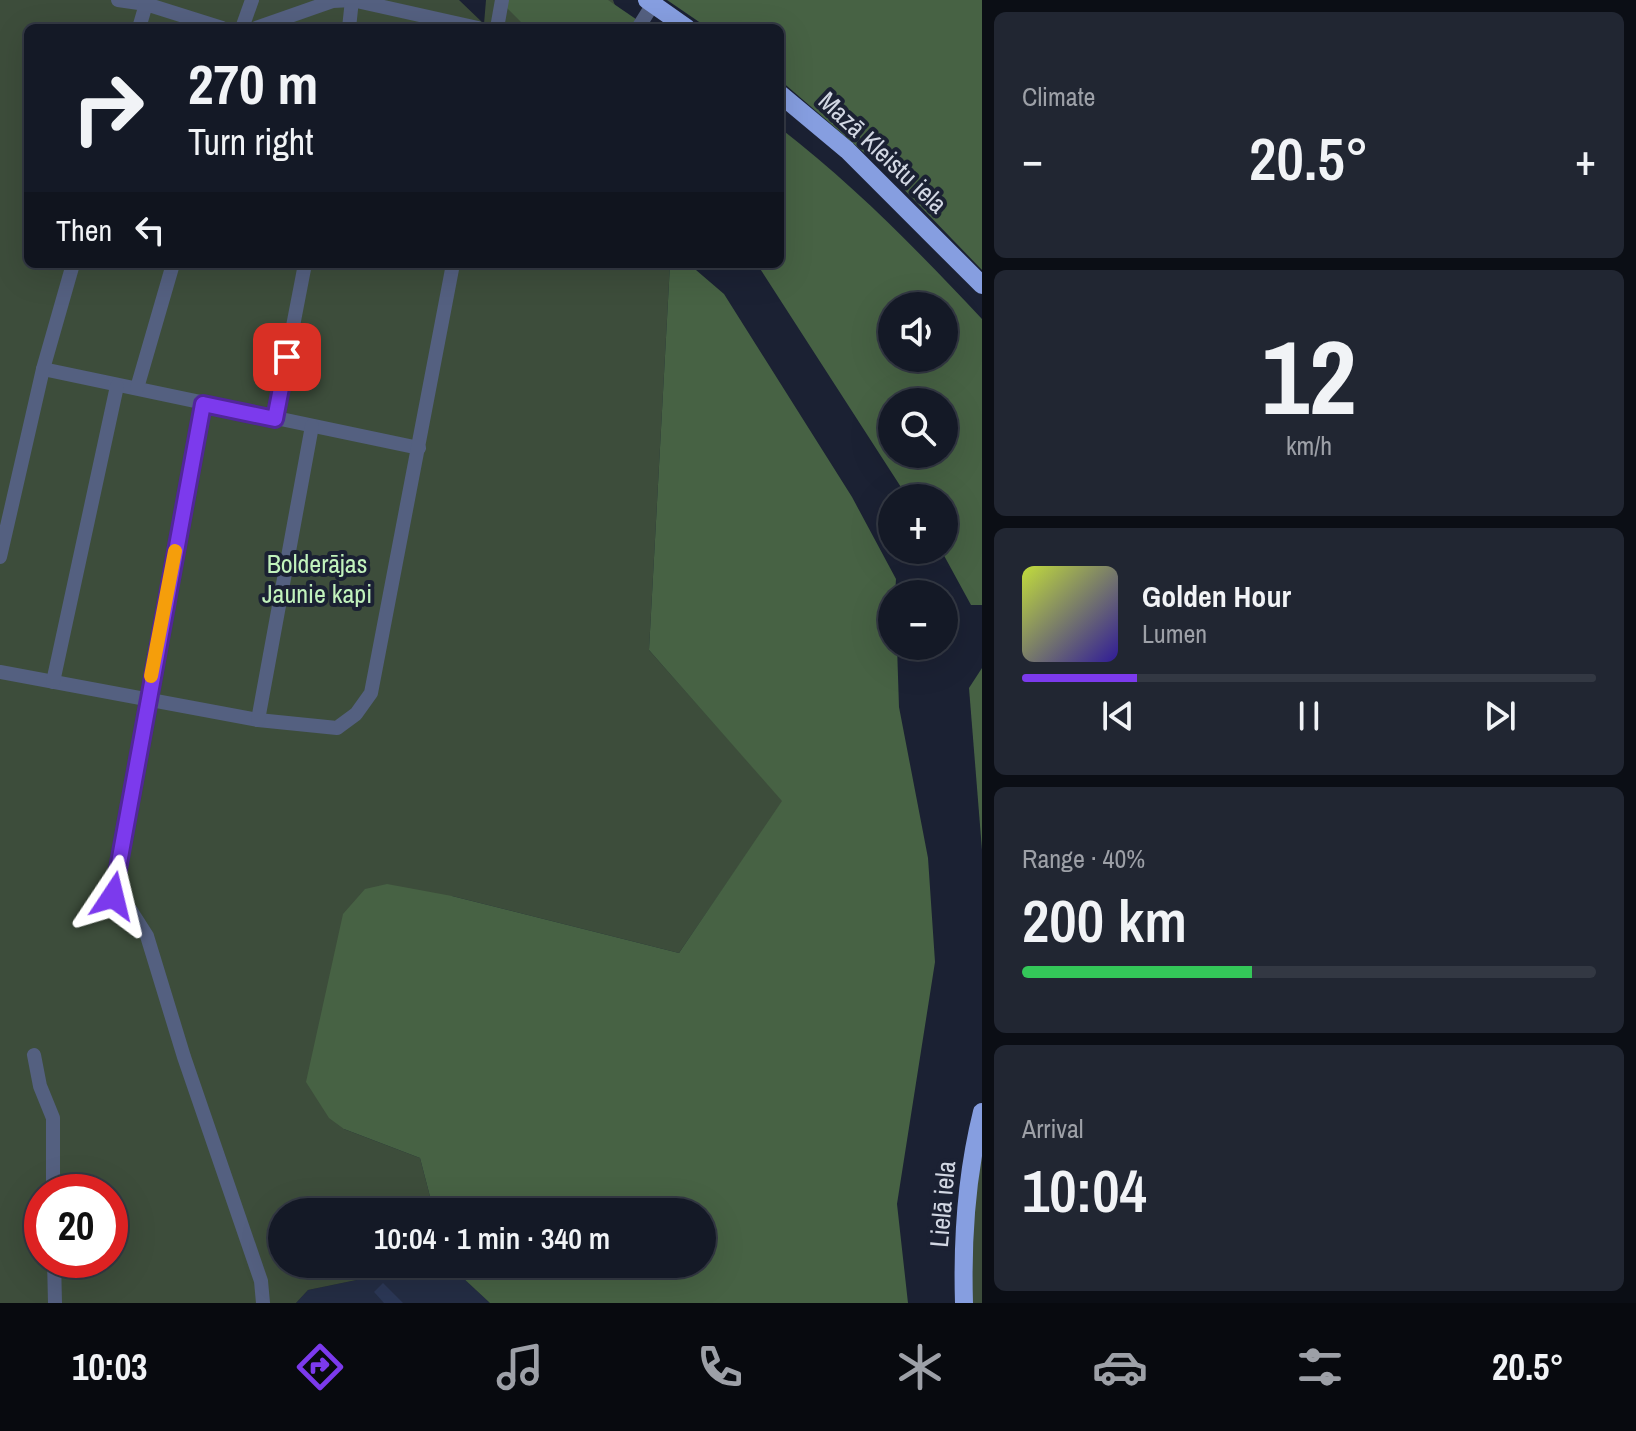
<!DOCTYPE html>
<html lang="en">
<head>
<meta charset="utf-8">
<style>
  body { margin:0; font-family:"Archivo Narrow",sans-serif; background:#212632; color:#f1f3f6; height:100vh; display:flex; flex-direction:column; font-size:30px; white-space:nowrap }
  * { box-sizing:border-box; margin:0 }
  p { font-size:26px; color:#9da0a7 }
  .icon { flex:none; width:44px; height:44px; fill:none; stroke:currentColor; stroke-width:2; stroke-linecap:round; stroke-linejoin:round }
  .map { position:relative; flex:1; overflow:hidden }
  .sheet { display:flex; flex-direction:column; gap:12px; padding:12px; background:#0b0e15; width:654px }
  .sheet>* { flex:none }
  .hud { position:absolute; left:24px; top:24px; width:760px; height:244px; border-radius:12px; box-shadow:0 8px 32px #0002,0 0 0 2px #333843; background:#141926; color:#f1f3f6; overflow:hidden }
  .buttons { position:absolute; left:878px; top:292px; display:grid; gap:16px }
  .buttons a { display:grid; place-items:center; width:80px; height:80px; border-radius:50%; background:#141926; box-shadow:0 8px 32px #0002,0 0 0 2px #333843; font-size:40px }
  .speed { position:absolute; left:24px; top:1174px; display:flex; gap:16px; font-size:40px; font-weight:700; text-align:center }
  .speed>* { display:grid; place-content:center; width:104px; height:104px; border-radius:50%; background:#141926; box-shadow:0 8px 32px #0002,0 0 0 2px #333843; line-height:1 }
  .speed .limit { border:12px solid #d22; background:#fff; color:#111 }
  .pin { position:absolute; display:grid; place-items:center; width:68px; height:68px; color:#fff; margin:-34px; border-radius:16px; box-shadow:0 4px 12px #0006 }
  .me { position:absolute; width:88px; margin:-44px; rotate:10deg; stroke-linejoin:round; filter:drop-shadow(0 0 6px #0008) }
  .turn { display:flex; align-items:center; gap:28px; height:168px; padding:0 32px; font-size:36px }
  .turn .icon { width:104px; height:104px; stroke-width:2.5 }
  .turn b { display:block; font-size:56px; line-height:68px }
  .then { display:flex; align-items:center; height:76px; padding:0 32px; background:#0003; gap:16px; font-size:30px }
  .big { font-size:60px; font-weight:600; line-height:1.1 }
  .sheet .card { flex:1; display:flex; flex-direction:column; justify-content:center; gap:12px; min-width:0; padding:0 28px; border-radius:12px; background:#212632 }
  .sheet .dial { align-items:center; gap:0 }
  .dial b { font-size:104px; line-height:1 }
  .song { display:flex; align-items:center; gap:24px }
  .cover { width:96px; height:96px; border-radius:12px; background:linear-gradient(135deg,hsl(70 70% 55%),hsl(250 70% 35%)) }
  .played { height:8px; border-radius:4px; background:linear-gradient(90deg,#7c3aed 20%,#333843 20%) }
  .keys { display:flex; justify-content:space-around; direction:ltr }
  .heat { display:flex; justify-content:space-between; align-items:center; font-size:44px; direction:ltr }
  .charge { height:12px; border-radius:6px; background:linear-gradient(90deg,#34c759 40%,#333843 0) }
  .trip { position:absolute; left:268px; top:1198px; width:448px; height:80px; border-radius:40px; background:#141926; box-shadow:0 8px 32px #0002,0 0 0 2px #333843; font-weight:600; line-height:80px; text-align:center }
  .tabs { display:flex; height:128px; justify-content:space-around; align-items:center; background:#080a0f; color:#9da0a7 }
  .tabs .icon { width:56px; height:56px }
  .tabs .on { color:#7c3aed }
  .tabs b { font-size:36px; color:#f1f3f6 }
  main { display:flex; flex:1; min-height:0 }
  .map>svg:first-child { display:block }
  .built { fill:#242d44 }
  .green { fill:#3d4d3b; fill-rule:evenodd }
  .forest { fill:#476244; fill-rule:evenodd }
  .building { fill:#2c3857 }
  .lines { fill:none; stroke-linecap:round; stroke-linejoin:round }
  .minor { stroke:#546080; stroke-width:14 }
  .major { stroke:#869ee0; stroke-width:18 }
  .route-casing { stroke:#51269a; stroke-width:20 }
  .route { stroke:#7c3aed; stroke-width:14 }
  .slow { stroke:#f59e0b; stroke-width:14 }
  .labels { text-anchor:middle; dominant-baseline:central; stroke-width:8; stroke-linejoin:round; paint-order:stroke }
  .street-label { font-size:26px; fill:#d2d7e3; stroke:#1b2133 }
  .park-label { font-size:26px; fill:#c1f2bc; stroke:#1b2133 }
</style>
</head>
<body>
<main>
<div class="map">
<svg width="982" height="1303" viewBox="0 0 982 1303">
  <rect width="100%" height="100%" fill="#1b2133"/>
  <!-- built -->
  <path class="built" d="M434,1264H448L490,1303H296L308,1290Z"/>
  <!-- green -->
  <g class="green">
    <path d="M0,0H459L484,24L486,0H613L623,28H28V264H670L649,650L783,801L679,953L452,896L344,1129L420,1158L434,1212H282V1264H434L308,1290L296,1303H0ZM42,1192H110V1260H42Z"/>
    <path d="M982,1143V1303H972C970,1249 974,1196 982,1143Z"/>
  </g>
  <!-- forest -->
  <g class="forest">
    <path d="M499,0H608L649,28H527Z"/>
    <path d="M667,0H982V270L890,175L780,80V28H708Z"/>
    <path d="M780,128C854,185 918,251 982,319V605H971L941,550H944V498H908L757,264H780ZM892,306H944V358H892ZM892,402H944V454H892Z"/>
    <path d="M670,264H689L724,294L852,497L896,579L895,594H892V646H897L899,707L928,858L935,962L897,1204L908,1303H490L448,1264H702V1212H434L420,1158L344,1129L329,1118L306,1082L343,914L365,889L387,884L452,896L679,953L782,801L649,650Z"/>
    <path d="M982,668V850L969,688Z"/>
  </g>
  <!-- building -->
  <path class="building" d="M383,1283L403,1303H384L374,1292Z"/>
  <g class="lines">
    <!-- minor -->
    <g class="minor">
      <path d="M118,0L146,4L147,0"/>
      <path d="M139,28L146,4L222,28"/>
      <path d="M242,28L252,0"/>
      <path d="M256,28L333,1L352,0"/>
      <path d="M349,28L352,0L478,28"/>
      <path d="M497,28L502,0"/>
      <path d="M638,28L653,4"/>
      <path d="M43,369L419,448"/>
      <path d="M137,388L173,264"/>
      <path d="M203,404L113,896L131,911L147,936L184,1057L261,1281L263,1303"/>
      <path d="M275,419L305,264"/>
      <path d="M0,557L43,369L73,264"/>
      <path d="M0,672L258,720L337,728L356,714L371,693L453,264"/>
      <path d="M53,682L117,386"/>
      <path d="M258,720L312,426"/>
      <path d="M34,1055L40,1086L53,1118V1192"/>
      <path d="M54,1260L55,1303"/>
    </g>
    <!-- major -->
    <g class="major">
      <path d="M647,0L687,28"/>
      <path d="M780,94L847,150L982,285"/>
      <path d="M964,1303C962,1237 966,1176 982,1112"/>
    </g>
  </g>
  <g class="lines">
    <!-- route casing -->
    <g class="route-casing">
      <path id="route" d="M113,896L203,404L275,419L287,357"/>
    </g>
    <!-- route -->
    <use href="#route" class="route"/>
    <!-- slow -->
    <path class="slow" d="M151,676L175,551"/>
  </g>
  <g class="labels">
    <!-- street labels -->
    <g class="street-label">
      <text transform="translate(883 152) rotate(43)">Mazā Kleistu iela</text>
      <text transform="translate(942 1204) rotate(-85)">Lielā iela</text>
    </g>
    <!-- park labels -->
    <g class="park-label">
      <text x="317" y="563">Bolderājas<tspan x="317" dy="30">Jaunie kapi</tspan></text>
    </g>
  </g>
</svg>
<div class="buttons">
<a><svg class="icon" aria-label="sound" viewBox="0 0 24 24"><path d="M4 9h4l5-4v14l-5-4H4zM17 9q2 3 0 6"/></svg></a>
<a><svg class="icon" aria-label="search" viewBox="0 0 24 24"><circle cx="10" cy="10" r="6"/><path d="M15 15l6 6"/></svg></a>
<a>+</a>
<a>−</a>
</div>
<div class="speed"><div class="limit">20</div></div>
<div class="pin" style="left:287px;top:357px;background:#d93025"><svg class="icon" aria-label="arrive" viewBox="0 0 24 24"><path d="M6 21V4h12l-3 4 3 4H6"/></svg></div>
<svg class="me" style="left:113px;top:896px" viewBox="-20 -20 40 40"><path d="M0-17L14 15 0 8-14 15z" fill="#7c3aed" stroke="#fff" stroke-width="4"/></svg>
<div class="trip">10:04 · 1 min · 340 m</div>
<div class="hud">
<div class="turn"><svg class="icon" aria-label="right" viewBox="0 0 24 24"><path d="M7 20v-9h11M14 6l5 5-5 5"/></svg><div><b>270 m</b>Turn right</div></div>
<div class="then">Then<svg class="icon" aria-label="left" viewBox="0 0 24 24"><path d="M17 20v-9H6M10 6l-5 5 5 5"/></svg></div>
</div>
</div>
<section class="sheet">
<div class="card"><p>Climate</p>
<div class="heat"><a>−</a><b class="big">20.5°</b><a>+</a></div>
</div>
<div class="card dial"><b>12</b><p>km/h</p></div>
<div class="card">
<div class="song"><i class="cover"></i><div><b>Golden Hour</b><p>Lumen</p></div></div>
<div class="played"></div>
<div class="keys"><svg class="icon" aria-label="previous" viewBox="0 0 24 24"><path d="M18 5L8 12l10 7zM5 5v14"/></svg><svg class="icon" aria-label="pause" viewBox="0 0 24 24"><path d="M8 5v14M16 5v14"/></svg><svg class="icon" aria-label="next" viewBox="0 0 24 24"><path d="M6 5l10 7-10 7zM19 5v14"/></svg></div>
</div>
<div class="card"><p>Range · 40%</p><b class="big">200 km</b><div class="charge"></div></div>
<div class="card"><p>Arrival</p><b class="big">10:04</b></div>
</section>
</main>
<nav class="tabs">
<b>10:03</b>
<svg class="icon on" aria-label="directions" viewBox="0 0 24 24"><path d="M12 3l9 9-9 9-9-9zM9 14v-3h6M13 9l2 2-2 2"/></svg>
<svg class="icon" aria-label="music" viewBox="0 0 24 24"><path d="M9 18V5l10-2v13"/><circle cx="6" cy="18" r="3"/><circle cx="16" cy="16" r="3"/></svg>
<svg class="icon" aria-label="phone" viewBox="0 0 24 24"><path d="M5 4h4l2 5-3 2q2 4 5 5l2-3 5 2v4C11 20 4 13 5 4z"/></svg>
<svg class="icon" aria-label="climate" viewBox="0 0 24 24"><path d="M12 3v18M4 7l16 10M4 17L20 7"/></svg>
<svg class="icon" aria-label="car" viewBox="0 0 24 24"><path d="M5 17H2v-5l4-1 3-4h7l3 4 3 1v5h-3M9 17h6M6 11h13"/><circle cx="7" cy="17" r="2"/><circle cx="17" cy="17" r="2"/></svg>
<svg class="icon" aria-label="filters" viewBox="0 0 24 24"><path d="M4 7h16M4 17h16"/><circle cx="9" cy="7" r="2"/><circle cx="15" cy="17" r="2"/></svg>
<b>20.5°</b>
</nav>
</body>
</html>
